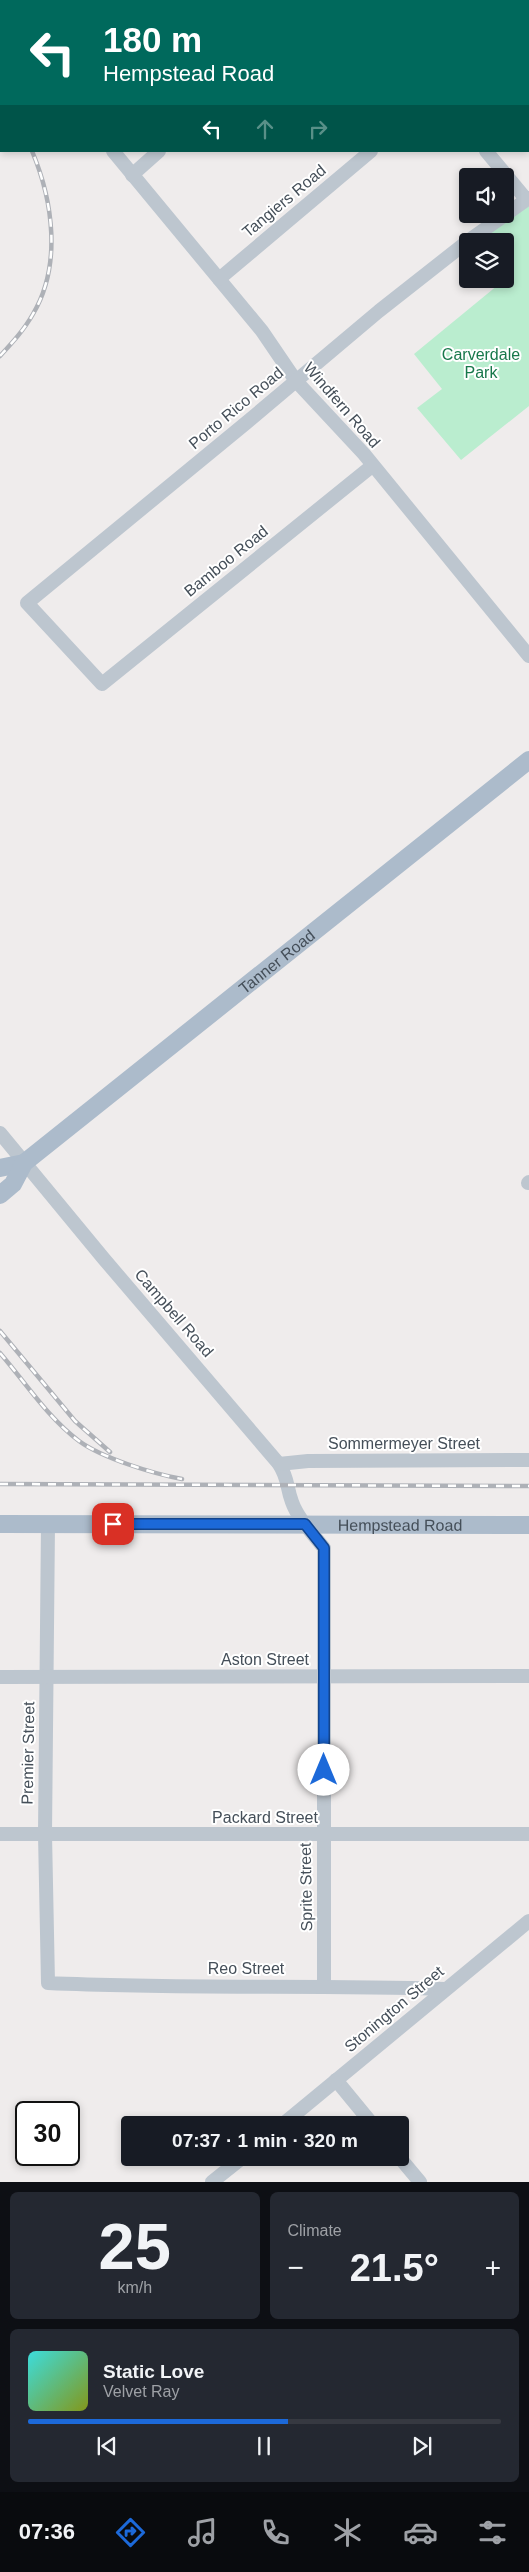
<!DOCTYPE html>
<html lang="en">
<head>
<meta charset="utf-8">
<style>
  body { margin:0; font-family:Arial,sans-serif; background:#242831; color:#f1f3f6; height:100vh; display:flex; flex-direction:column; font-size:19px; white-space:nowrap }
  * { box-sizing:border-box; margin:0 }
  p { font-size:16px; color:#9ea1a6 }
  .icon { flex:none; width:28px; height:28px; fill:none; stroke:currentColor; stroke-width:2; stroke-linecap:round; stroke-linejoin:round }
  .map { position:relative; height:2182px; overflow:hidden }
  .sheet { display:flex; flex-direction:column; gap:10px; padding:10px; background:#0d0f14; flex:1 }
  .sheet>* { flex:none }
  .banner { position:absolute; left:0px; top:0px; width:530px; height:152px; box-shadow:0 2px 8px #0003; background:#00695c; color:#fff; overflow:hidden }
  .tools { position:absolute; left:459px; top:168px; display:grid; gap:10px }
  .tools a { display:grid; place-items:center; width:55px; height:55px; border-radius:5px; background:#171b24; box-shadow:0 2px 8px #0003; font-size:25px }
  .speed { position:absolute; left:15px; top:2101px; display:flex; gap:10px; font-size:25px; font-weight:700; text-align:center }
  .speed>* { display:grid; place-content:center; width:65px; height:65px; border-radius:50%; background:#171b24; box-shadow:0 2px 8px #0003; line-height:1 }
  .speed .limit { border:2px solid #111; border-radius:8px; background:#fff; color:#111 }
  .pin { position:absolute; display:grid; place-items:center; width:42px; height:42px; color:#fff; margin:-21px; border-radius:10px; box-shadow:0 2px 8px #0006 }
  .me { position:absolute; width:55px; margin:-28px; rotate:0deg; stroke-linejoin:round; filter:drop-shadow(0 0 4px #0008) }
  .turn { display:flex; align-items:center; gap:18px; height:105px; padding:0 20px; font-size:22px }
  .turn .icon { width:65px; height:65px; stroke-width:2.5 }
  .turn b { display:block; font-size:35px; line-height:42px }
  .lanes { display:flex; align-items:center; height:48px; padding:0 20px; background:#0003; justify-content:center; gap:25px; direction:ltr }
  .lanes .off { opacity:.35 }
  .big { font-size:38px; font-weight:600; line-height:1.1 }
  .sheet .card { flex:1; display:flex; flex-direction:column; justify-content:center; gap:8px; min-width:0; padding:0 18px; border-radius:8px; background:#242831 }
  .sheet .dial { align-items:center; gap:0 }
  .dial b { font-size:65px; line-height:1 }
  .song { display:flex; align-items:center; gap:15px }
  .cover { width:60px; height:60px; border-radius:8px; background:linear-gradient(135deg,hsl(180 70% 55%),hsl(70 70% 35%)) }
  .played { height:5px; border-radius:2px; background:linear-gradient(90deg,#1c69d9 55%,#363941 55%) }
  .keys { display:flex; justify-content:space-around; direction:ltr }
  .heat { display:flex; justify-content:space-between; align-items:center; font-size:28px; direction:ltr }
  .sheet .tiles { flex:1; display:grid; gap:10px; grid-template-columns:1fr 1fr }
  .card:last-child { grid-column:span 2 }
  .trip { position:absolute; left:121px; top:2116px; width:288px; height:50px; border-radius:5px; background:#171b24; box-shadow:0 2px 8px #0003; font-weight:600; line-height:50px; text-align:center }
  .tab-bar { display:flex; height:80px; justify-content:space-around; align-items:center; background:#090b0e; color:#9ea1a6 }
  .tab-bar .icon { width:35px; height:35px }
  .tab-bar .on { color:#1c69d9 }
  .tab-bar b { font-size:22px; color:#f1f3f6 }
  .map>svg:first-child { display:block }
  .green { fill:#baedcf }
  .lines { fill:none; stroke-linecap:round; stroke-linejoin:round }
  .minor { stroke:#bdc6cf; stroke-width:14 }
  .major { stroke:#acbbcb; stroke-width:18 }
  .rail-casing { stroke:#aeb1b7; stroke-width:4.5 }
  .rail { stroke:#fff; stroke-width:2.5; stroke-dasharray:8; stroke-linecap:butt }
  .route-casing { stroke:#12448d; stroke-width:12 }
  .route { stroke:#1c69d9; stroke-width:9 }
  .labels { text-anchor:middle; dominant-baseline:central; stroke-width:4; stroke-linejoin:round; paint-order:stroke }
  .street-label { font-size:16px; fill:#454f59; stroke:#fff }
  .park-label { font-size:16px; fill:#18784b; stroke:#fff }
</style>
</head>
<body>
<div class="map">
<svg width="529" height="2182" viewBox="0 0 529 2182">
  <rect width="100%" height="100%" fill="#efecec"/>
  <!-- green -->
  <path class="green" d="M529,206V406L461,460L417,408L442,389L414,354L498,285L493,279H505V241H474Z"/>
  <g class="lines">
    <!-- minor -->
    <g class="minor">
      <path d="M124,1L125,0"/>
      <path d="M340,1L341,0"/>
      <path d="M0,14L1,15"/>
      <path d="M0,103L1,102"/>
      <path d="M113,151L262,331L296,381L364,454L529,656"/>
      <path d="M486,151L526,199"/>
      <path d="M132,175L159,151"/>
      <path d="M468,241L529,198"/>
      <path d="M219,279L371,151"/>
      <path d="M372,466L102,684L27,603L246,423L379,311L468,241"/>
      <path d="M0,1133L104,1259L279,1464C289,1480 286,1486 292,1502C298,1519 313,1534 324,1548V1985"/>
      <path d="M528,1183L529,1182"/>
      <path d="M279,1464L308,1461L529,1460"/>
      <path d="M48,1524L45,1834L48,1983C180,1989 313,1985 445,1989"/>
      <path d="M0,1677L529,1676"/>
      <path d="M0,1834H529"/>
      <path d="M336,2080L373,2125"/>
      <path d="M282,2125L529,1921"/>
      <path d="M400,2158L420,2182"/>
      <path d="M212,2182L242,2158"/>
    </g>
    <!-- major -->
    <g class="major">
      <path d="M0,1168L24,1163"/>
      <path id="s1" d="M0,1195L13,1184L24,1163L529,760"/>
      <path id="s2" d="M0,1524L529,1525"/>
    </g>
    <!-- rail casing -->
    <g class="rail-casing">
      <g id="rail">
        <path d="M0,101L1,102"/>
        <path d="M0,356C12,343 24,330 33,314C62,265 53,201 32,151"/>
        <path d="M0,1331L75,1421L110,1452"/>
        <path d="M0,1353C25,1382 48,1418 79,1441C102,1458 154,1474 182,1479"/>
        <path d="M0,1484L529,1486"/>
      </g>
    </g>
    <!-- rail -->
    <use href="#rail" class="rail"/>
  </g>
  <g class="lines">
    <!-- route casing -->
    <g class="route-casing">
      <path id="route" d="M113,1524H305L324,1548V1770"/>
    </g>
    <!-- route -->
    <use href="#route" class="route"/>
  </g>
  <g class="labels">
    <!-- street labels -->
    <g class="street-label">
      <text transform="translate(284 201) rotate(-40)">Tangiers Road</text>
      <text transform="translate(342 405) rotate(49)">Windfern Road</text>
      <text transform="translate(236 408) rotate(-40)">Porto Rico Road</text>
      <text transform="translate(226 561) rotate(-39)">Bamboo Road</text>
      <text stroke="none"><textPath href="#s1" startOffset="364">Tanner Road</textPath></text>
      <text transform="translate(174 1313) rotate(49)">Campbell Road</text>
      <text x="404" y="1443">Sommermeyer Street</text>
      <text stroke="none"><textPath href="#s2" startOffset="400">Hempstead Road</textPath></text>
      <text x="265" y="1659">Aston Street</text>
      <text transform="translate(28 1753) rotate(-89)">Premier Street</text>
      <text x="265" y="1817">Packard Street</text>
      <text transform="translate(306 1887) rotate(-91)">Sprite Street</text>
      <text x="246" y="1968">Reo Street</text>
      <text transform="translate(394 2009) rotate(-40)">Stonington Street</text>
    </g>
    <!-- park labels -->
    <g class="park-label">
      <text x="481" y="354">Carverdale<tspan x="481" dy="18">Park</tspan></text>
    </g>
  </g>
</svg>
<div class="tools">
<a><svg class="icon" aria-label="sound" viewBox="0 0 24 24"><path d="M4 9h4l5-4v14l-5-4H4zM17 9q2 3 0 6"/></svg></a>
<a><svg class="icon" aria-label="layers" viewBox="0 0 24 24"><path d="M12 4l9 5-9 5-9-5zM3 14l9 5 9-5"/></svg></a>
</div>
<div class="speed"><div class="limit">30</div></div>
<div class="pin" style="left:113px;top:1524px;background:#d93025"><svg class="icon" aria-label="arrive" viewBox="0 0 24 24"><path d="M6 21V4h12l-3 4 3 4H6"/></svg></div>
<svg class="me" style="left:324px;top:1770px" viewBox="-20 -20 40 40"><circle r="19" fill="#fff"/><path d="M0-13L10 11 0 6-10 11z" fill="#1c69d9"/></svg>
<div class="trip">07:37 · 1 min · 320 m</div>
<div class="banner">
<div class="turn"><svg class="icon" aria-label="left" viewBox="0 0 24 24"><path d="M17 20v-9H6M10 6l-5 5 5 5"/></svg><div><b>180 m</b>Hempstead Road</div></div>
<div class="lanes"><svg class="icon" aria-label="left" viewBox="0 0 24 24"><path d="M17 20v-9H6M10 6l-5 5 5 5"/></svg><svg class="icon off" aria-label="ahead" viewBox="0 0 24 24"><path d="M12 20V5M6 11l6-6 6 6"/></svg><svg class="icon off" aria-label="right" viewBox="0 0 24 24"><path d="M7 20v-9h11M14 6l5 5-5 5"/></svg></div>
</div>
</div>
<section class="sheet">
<div class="tiles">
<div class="card dial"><b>25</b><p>km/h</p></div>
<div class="card"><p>Climate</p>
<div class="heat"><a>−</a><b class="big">21.5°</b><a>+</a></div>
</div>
<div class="card">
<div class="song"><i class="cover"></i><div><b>Static Love</b><p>Velvet Ray</p></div></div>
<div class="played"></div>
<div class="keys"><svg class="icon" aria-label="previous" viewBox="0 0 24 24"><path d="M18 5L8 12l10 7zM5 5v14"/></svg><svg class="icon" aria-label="pause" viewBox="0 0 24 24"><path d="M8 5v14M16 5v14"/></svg><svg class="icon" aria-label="next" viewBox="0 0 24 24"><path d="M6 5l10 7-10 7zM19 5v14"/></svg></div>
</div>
</div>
</section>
<nav class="tab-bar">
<b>07:36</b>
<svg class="icon on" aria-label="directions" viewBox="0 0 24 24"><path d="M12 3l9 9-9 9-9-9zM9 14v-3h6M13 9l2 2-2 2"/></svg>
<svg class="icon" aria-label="music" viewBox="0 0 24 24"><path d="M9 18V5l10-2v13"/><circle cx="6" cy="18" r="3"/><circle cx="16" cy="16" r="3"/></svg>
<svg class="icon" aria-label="phone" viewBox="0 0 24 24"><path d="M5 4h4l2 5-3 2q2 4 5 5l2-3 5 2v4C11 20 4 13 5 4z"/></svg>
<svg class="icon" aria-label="climate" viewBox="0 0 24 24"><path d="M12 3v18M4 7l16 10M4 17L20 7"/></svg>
<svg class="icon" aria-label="car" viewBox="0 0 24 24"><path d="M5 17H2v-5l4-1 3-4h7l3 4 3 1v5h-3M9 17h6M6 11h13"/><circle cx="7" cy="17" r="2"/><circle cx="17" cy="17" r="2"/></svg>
<svg class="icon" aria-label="filters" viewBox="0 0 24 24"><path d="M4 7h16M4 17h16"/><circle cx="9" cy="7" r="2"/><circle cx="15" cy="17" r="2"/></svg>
</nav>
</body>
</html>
